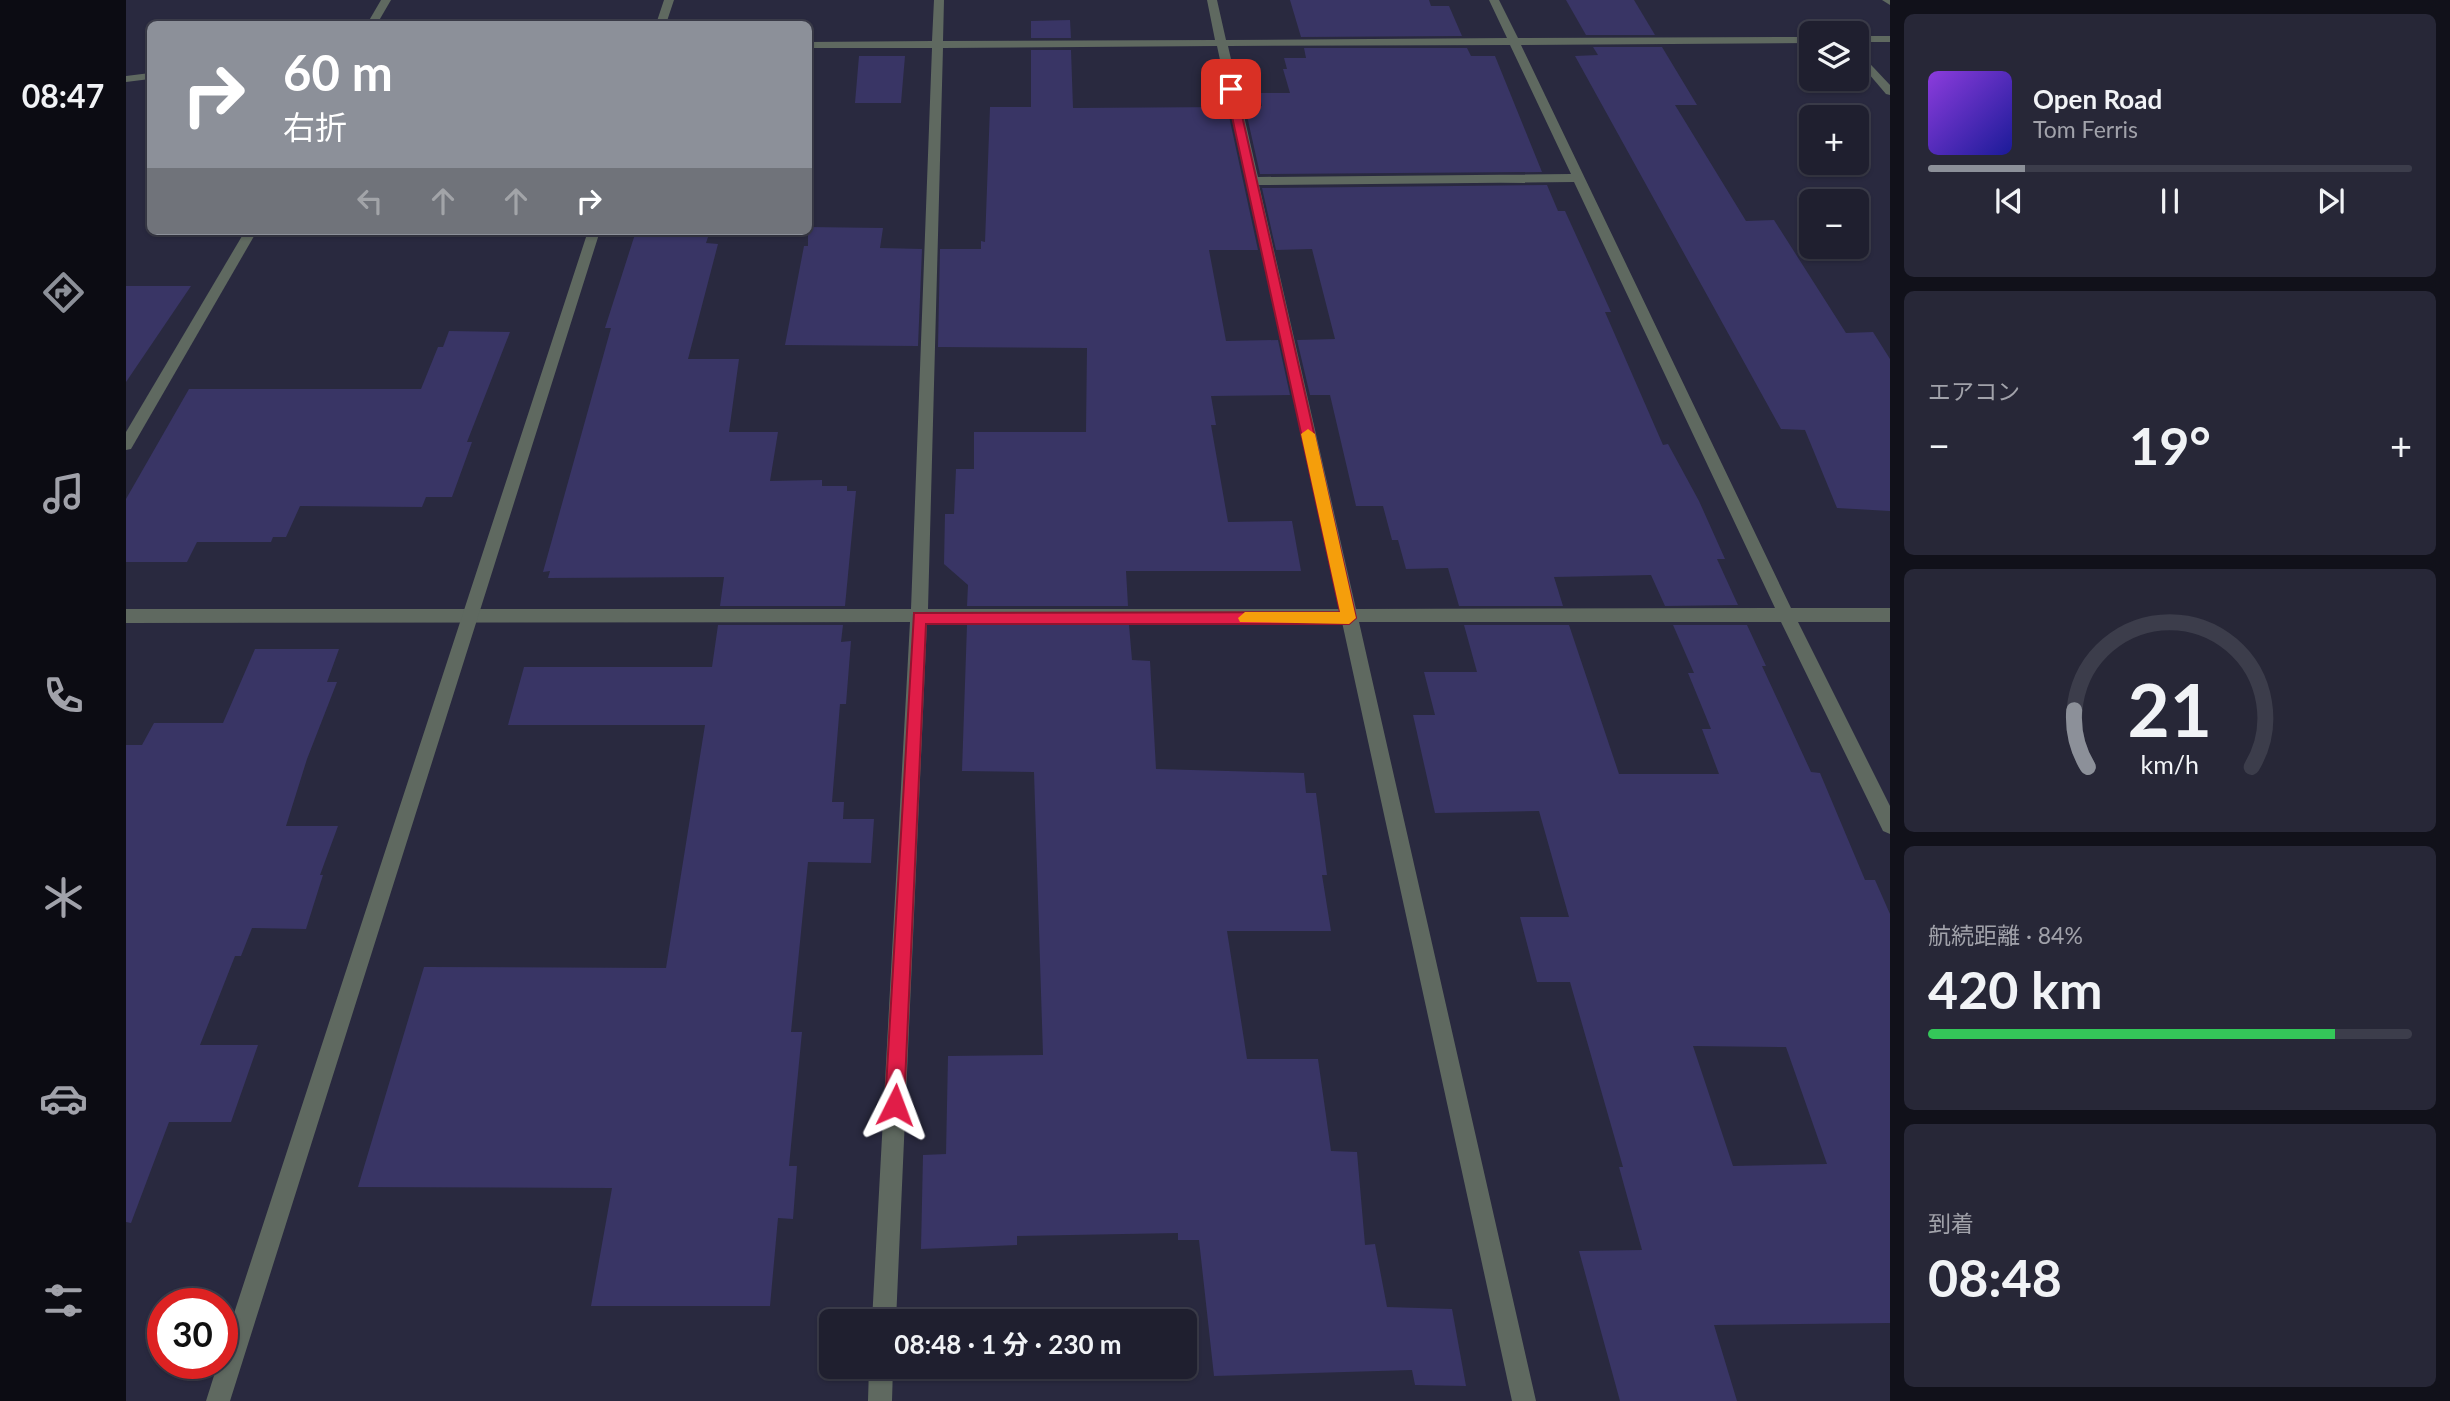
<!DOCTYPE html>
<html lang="ja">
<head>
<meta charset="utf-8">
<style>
  body { margin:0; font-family:Lato,"Noto Sans JP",sans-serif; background:#272737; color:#f1f3f6; height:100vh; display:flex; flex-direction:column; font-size:26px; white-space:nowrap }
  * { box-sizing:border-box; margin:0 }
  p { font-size:23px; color:#a1a2aa }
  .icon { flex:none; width:38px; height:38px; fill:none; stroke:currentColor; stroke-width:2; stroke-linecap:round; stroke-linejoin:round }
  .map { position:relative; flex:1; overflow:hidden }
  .drawer { display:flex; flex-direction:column; gap:14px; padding:14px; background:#11111a; width:560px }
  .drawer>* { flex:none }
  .top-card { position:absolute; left:21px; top:21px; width:665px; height:214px; border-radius:10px; box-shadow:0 2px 5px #0004,0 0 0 2px #3c3d4b; background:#8c9099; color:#fff; overflow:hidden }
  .fabs { position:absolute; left:1673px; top:21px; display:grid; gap:14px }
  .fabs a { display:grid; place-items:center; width:70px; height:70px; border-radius:10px; background:#1f1f2f; box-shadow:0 2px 5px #0004,0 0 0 2px #3c3d4b; font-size:35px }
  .speed { position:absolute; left:21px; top:1288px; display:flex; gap:14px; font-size:35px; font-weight:700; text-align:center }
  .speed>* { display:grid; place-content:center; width:91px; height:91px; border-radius:50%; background:#1f1f2f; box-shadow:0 2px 5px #0004,0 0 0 2px #3c3d4b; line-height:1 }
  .speed .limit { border:10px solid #d22; background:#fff; color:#111 }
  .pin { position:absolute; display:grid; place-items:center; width:60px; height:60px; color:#fff; margin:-30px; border-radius:14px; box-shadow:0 4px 10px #0006 }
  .me { position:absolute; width:77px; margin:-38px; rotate:3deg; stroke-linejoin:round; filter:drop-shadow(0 0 5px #0008) }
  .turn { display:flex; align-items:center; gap:24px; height:147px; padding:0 21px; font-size:32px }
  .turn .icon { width:91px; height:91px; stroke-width:2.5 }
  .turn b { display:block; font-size:49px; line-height:60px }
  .lanes { display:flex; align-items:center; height:66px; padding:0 21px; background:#0003; justify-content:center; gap:35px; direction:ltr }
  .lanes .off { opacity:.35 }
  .big { font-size:52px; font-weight:700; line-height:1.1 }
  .drawer .card { flex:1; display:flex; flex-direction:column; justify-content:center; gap:10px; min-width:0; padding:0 24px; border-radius:10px; background:#272737 }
  .drawer .dial { align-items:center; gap:0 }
  .dial svg { height:182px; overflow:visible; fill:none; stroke:#3c3d4b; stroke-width:7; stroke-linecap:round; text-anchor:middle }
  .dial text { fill:#f1f3f6; stroke:none }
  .song { display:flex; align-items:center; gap:21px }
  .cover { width:84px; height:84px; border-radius:10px; background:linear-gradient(135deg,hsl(270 70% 55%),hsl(240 70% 35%)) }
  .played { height:7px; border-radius:4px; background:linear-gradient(90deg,#8c9099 20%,#3c3d4b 20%) }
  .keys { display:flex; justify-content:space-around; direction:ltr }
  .heat { display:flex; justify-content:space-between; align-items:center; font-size:38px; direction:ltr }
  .charge { height:10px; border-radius:5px; background:linear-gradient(90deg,#34c759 84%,#3c3d4b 0) }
  .trip { position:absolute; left:693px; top:1309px; width:378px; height:70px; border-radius:10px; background:#1f1f2f; box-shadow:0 2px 5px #0004,0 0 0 2px #3c3d4b; font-weight:700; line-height:70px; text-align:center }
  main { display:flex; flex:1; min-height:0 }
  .dock { display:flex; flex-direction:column; width:126px; justify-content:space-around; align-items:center; background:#0c0c13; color:#a1a2aa }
  .dock .icon { width:49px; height:49px }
  .dock .on { color:#8c9099 }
  .dock b { font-size:32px; color:#f1f3f6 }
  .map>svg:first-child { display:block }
  .building { fill:#393565; fill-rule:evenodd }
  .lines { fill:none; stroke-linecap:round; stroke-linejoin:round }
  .minor { fill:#5f6960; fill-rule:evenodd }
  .tertiary { fill:#5f6960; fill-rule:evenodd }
  .route { fill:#e11d48; stroke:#92132f; stroke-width:2 }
  .slow { fill:#f59e0b }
</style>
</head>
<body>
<main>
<nav class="dock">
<b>08:47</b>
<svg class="icon on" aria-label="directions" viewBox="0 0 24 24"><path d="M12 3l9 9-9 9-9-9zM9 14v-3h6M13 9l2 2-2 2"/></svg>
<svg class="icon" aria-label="music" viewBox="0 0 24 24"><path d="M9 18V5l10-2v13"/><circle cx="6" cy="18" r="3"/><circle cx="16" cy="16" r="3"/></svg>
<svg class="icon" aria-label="phone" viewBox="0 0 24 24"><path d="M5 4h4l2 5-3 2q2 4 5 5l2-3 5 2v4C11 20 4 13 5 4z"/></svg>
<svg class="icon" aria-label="climate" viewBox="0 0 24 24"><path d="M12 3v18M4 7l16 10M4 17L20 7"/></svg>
<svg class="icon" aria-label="car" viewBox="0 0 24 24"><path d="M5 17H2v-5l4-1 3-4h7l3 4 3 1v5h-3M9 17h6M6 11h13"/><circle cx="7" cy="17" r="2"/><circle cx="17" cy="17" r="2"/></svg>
<svg class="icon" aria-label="filters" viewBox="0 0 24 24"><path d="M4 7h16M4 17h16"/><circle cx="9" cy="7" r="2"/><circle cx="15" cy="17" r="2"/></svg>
</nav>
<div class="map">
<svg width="1764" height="1401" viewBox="0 0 1764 1401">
  <rect width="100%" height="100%" fill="#29293f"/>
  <!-- building -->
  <g class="building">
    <path d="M1164,0H1303L1305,6H1323L1336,36L1175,37Z"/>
    <path d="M1440,0H1508L1529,35H1460Z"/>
    <path d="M944,20L945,38H905V21Z"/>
    <path d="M1467,47H1536L1571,105H1549L1620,221L1648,220L1720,333L1747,332L1764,359V511L1711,508L1679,430L1655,429L1449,56L1472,55Z"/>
    <path d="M1178,48H1341L1345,56H1369L1416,172L1134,174L1119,107L1136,106L1133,93H1164L1157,69H1161L1158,58H1180Z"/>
    <path d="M905,50H945L947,108L1101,107L1132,250H1083L1100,341L1152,340L1164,395L1085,396L1090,425H1085L1102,522L1166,521L1175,571H1000L1002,606H841L842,585L818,564L819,514H828L830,469H848V432H960L961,348L812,347L814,249H855V241L859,242L864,107H905Z"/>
    <path d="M733,56H779L775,103H729Z"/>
    <path d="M1421,185L1432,211H1439L1485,312H1479L1537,445L1542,444L1573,501L1599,559H1591L1612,605L1539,606L1525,575L1428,577L1437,606H1333L1322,568L1280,569L1272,540H1266L1257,506H1230L1204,395H1184L1171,340L1209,339L1186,249L1150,250L1136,188Z"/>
    <path d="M682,227L757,228L754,248L796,249L792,346L659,345L678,246H682Z"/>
    <path d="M510,231H584L580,243L592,244L562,359H613L603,432H652L644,481L696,480V486H721V491H730L719,606H594L598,577L422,578L424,571L417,572L485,328H479Z"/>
    <path d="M0,286H65L0,382Z"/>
    <path d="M323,331L384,332L341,442H346L326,497H300L296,507L174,506L160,537H147L145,542H71L61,562H0V499L63,389H295L312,347H317Z"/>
    <path d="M592,625H717L715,642L725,641L720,704H714L706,802H718L717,819H748L745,863L682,862L665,1032H676L663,1166H671L667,1219L652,1218L644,1306H465L486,1188L232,1187L298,967L540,968L579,725H382L398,667H586Z"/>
    <path d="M841,625H1003L1006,660L1024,661L1030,769L1178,773L1180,793H1190L1201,875H1196L1205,931H1101L1121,1059H1192L1205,1151L1231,1152L1239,1245L1249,1244L1261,1307L1326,1309L1340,1386L1289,1385L1286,1370L1088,1376L1073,1240H1052V1233L891,1236V1245L795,1249L797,1155L820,1154L822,1056L917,1055L908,772L836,771Z"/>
    <path d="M1338,625H1443L1493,774H1593L1576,729H1585L1562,673H1568L1547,625H1621L1640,666H1636L1685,772L1694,773L1739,880H1749L1764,914V1323L1588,1325L1611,1401H1494L1453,1251L1516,1250L1493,1167H1497L1444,982H1411L1394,917H1443L1413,811L1309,813L1287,715H1309L1298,672H1351ZM1567,1046L1660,1047L1701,1164L1607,1166Z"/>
    <path d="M129,649H213L201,682H211L181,759L160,826H212L194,875H197L180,929L126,928L115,956H109L74,1045H132L105,1122H43L5,1223L0,1222V745H16L28,723H97Z"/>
  </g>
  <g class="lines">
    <!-- minor -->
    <g class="minor">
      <path d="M255,0H265L251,24H241Z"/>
      <path d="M808,0H818L817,41L1089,40L1081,0H1091L1100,40L1381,38L1363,0H1373L1392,38L1685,37V43L1395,45L1665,608H1764V622H1672L1764,806V834L1757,831L1655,622H1233L1410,1401H1386L1216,622H801L770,1321H746L784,622L0,623V609H785L806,48H682V42L806,41ZM1384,45L1445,174L1132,177L1102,46ZM1091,46L1213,609H802L817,48ZM1448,182L1649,608L1230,609L1133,185Z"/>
      <path d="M1756,0H1764V5Z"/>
      <rect x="1731" y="36" width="33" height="6"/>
      <path d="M1731,50L1764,85V95L1760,94L1731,60Z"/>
      <path d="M24,73V79L0,82V76Z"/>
      <path d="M119,231H131L5,449L0,450V432Z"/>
      <path d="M743,1367H767L766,1401H742Z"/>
    </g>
    <!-- tertiary -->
    <g class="tertiary">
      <path d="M538,0H548L540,24H530Z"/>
      <path d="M462,231H474L104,1401H80L92,1363H96V1350Z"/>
    </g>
  </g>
  <!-- route -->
  <path class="route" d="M1105,86L1110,89L1230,618L1223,624H800L778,1105L776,1112L769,1115L762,1112L759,1105L788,613L1214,612L1100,89Z"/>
  <!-- slow -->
  <path class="slow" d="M1182,429L1189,434L1230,618L1223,624L1114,622L1112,618L1119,612H1214L1175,434Z"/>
</svg>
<div class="fabs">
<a><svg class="icon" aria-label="layers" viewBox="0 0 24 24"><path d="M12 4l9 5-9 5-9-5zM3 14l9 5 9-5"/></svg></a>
<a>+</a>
<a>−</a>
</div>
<div class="speed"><div class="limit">30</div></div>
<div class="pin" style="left:1105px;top:89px;background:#d93025"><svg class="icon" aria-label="arrive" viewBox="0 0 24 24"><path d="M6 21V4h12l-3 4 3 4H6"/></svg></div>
<svg class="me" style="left:769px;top:1105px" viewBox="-20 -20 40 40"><path d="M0-17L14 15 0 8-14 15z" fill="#e11d48" stroke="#fff" stroke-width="4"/></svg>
<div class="trip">08:48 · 1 分 · 230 m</div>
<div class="top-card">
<div class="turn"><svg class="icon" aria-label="right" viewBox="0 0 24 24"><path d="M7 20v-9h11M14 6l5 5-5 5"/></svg><div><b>60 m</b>右折</div></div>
<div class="lanes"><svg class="icon off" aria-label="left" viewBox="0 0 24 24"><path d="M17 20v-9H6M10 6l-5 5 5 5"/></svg><svg class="icon off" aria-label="ahead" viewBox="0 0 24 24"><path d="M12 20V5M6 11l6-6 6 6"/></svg><svg class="icon off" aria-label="ahead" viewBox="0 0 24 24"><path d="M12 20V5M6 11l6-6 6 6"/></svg><svg class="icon" aria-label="right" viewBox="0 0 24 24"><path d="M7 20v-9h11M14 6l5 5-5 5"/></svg></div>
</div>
</div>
<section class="drawer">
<div class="card">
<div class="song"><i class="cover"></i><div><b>Open Road</b><p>Tom Ferris</p></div></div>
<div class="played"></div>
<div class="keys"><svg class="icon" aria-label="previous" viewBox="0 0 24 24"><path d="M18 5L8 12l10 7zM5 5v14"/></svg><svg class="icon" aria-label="pause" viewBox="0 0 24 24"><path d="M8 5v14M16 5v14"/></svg><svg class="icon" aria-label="next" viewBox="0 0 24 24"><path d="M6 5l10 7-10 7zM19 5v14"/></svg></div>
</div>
<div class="card"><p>エアコン</p>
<div class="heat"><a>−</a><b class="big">19°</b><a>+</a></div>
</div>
<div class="card dial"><svg viewBox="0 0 100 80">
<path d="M14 69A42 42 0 1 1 86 69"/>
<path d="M14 69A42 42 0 0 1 8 44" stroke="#8c9099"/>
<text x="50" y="56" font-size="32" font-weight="700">21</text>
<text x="50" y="72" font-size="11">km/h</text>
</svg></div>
<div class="card"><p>航続距離 · 84%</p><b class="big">420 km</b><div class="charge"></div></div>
<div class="card"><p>到着</p><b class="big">08:48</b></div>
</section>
</main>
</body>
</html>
